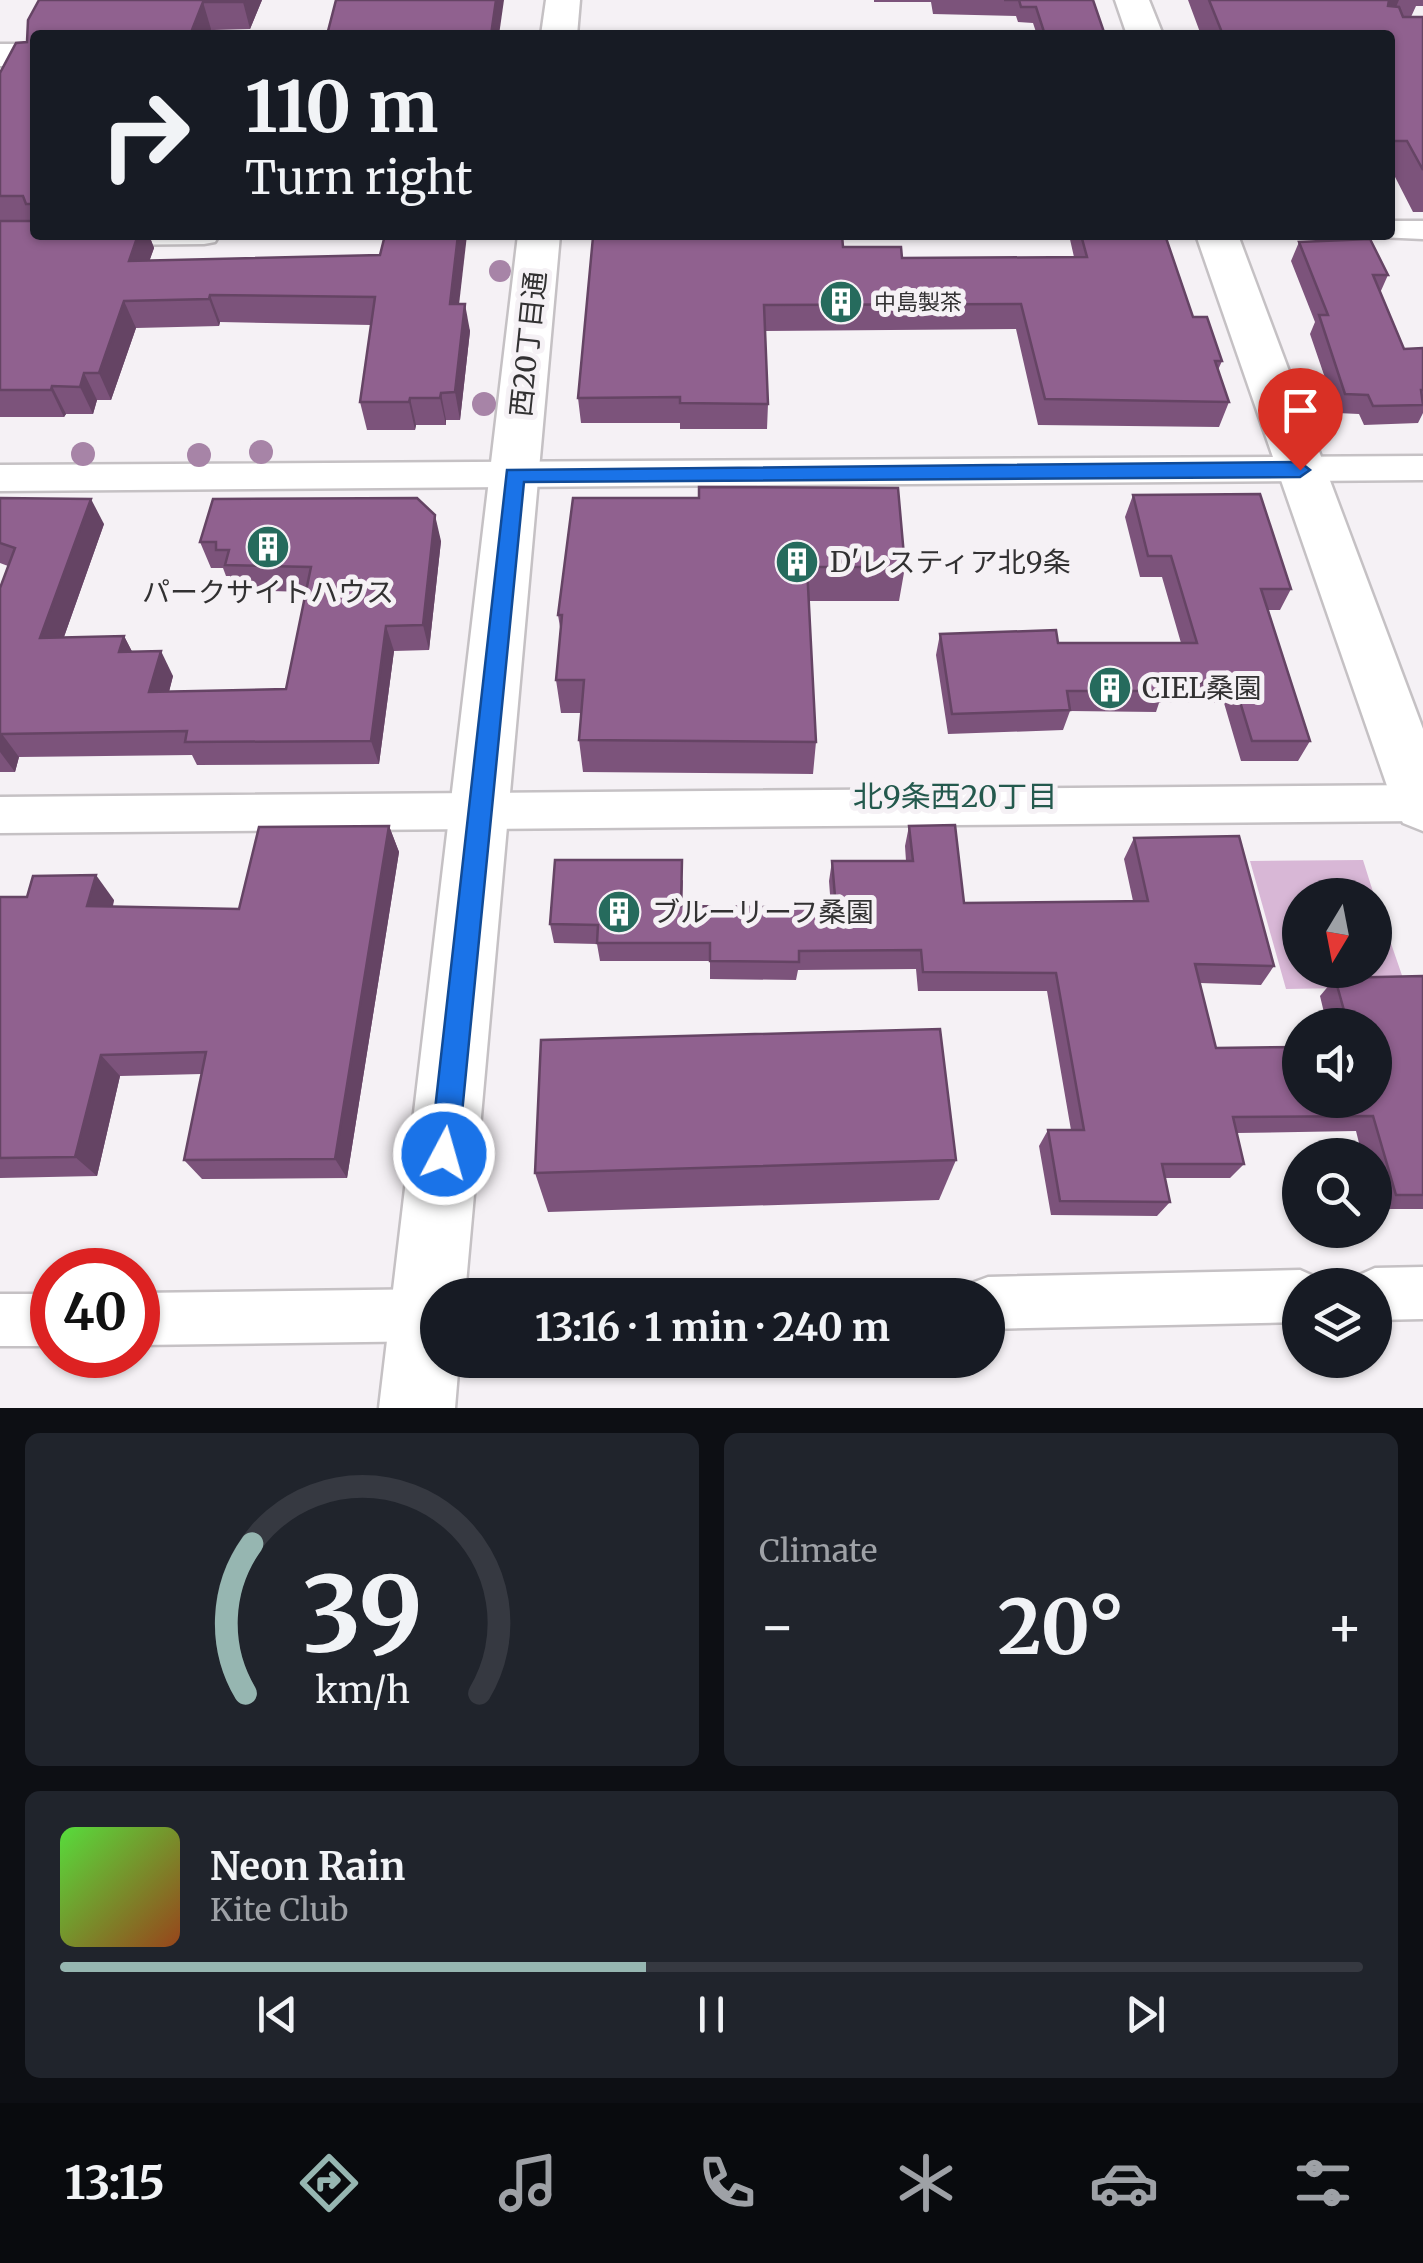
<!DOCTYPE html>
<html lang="en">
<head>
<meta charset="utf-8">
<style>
  body { margin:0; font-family:Merriweather,"Noto Sans JP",serif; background:#20242c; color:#f1f3f6; height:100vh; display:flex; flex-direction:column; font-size:38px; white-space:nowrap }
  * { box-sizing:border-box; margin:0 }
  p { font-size:32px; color:#9ea1a6 }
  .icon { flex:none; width:55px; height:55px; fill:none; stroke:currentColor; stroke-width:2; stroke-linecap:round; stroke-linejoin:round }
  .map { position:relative; height:1408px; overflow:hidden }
  .side { display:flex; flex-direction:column; gap:25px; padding:25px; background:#0d0f14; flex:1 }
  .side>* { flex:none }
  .top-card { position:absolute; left:30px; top:30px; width:1365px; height:210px; border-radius:10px; box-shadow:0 2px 8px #0004; background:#171b24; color:#f1f3f6; overflow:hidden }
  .needle { width:65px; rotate:190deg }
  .controls { position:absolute; left:1282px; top:878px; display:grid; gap:20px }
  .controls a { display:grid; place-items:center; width:110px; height:110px; border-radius:50%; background:#171b24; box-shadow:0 2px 8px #0004; font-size:50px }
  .speed { position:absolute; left:30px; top:1248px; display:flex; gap:20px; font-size:50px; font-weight:700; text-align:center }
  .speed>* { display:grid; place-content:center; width:130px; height:130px; border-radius:50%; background:#171b24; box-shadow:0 2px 8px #0004; line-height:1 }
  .speed .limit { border:15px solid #d22; background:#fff; color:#111 }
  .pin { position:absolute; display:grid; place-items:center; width:85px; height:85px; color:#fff; margin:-102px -42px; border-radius:50% 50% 50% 0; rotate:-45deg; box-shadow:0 0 10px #0007 }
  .pin .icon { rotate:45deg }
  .me { position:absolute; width:110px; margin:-55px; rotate:6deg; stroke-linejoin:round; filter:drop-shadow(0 0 8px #0008) }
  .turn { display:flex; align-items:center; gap:35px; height:210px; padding:0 50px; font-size:45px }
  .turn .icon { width:130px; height:130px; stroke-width:2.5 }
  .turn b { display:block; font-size:70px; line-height:85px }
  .big { font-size:75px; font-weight:700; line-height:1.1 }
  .side .tile { flex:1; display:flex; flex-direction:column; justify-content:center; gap:15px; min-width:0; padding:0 35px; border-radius:15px; background:#20242c }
  .side .dial { align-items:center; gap:0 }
  .dial svg { height:260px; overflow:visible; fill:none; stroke:#363941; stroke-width:7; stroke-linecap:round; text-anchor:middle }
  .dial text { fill:#f1f3f6; stroke:none }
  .song { display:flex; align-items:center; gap:30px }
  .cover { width:120px; height:120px; border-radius:15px; background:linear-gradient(135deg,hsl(110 70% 55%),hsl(20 70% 35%)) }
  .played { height:10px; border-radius:5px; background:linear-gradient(90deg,#96b6b1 45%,#363941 45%) }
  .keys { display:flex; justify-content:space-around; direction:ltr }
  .heat { display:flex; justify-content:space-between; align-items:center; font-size:55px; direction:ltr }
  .side .tiles { flex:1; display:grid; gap:25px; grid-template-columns:1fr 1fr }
  .tile:last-child { grid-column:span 2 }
  .trip { position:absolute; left:420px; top:1278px; width:585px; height:100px; border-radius:50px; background:#171b24; box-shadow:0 2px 8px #0004; font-weight:700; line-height:100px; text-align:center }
  .tab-bar { display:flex; height:160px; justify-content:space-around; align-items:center; background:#090b0e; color:#9ea1a6 }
  .tab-bar .icon { width:70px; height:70px }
  .tab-bar .on { color:#96b6b1 }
  .tab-bar b { font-size:45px; color:#f1f3f6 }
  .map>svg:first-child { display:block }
  .green { fill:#d8b7d6 }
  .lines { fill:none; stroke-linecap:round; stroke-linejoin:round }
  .street-casing { stroke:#c5c1c4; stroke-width:5 }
  .secondary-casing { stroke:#c5c1c4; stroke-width:5 }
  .street { fill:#fff; fill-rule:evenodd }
  .secondary { fill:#fff; fill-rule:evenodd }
  .tree { fill:#a784a7 }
  .wall { fill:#7c537b }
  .shaded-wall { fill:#654464 }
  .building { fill:#90618f; stroke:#654464; stroke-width:2.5 }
  .route { fill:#1a73e8; stroke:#114b97; stroke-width:2.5 }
  .labels { text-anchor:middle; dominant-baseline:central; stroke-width:10; stroke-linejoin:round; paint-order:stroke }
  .far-poi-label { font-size:22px; fill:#323132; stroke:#f5f1f5; text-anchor:start }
  .street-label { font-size:28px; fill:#323132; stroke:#f5f1f5 }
  .poi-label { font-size:28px; fill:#323132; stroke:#f5f1f5; text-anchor:start }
  .neighbourhood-label { font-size:30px; fill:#23594d; stroke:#f5f1f5 }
</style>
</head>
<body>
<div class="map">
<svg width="1423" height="1408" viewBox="0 0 1423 1408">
  <rect width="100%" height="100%" fill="#f5f1f5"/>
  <!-- green -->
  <path class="green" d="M1363,860L1374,895H1300V970H1375V897L1406,987L1286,989L1250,861Z"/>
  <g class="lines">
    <!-- street casing -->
    <g class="street-casing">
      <g id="street">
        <path d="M1390,221H1423V239L1379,237L1390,235Z"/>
        <path d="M35,227V235H219L215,242L204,244L0,246V228Z"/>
        <path d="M1423,456V480L0,491V465Z"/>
        <path d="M1423,785V821L0,833V797Z"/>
        <path d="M1423,1267V1319L1375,1320V1285H1353L1357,1276L1375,1268Z"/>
        <path d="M1300,1270L1318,1278L1322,1285H1300V1322L988,1329V1295H965L969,1284L988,1277Z"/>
        <path d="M438,1289L453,1295H438V1341L138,1345V1293Z"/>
        <rect x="0" y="1294" width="52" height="52"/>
      </g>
    </g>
    <!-- secondary casing -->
    <g class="secondary-casing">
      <g id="secondary">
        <path d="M546,0H580L577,35H541Z"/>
        <path d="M1115,0H1149L1163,35H1127Z"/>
        <rect x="0" y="44" width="35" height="22"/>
        <path d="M518,235H560L465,1295H438V1360H459L455,1408H379Z"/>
        <path d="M1196,235H1238L1423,729V831L1403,823L1394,806Z"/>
      </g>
    </g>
    <!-- street -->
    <use href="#street" class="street"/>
    <!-- secondary -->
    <use href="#secondary" class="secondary"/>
  </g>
  <!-- trees -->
  <g class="tree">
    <circle cx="500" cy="271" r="11"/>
    <circle cx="484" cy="404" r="12"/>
    <circle cx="261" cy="452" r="12"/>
    <circle cx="83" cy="454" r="12"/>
    <circle cx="199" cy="455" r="12"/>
  </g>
  <!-- wall -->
  <g class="wall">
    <path d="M39,0H262L250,29L35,35V235H149L154,248L149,261L463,257L458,304L470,331L460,420H446V425H416L415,430H367L360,402L371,325L220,322L219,326L136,328L111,400H97L93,414H66L64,417H0V73L27,42Z"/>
    <path d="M874,0H1093L1105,35H1037L1033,23L1018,22L1016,16L933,14L931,2H874Z"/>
    <path d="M1188,0H1423V6H1416L1411,17H1423V212H1413L1393,173H1390V35H1201Z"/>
    <path d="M1069,235H1165L1193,317L1222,361L1218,370L1229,402L1219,427L1038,425L1016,329L765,331L768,404L767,429H680V423H581L578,398L645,236H697L843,247L902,258L1074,257Z"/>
    <path d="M1299,242L1388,275L1380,293L1404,349L1423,348V413L1418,423L1364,425L1359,414L1337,413L1310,334L1315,322L1291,261Z"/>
    <path d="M1133,495L1291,589L1280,610H1268L1310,741L1298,761H1241L1224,703H1159L1156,712L1070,711L1063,730L948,734L936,655L940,634L1058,643H1181L1162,577H1140L1125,517Z"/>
    <path d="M0,498L104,524L64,637L124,636L132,652L173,676L169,691L286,689L306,592L236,590L230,576H226L223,568H211L200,542L441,541L429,650L394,651L379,764L197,765L192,755L19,757L15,772H0V588L8,566L0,563Z"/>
    <path d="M573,498L905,567L899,601H809L816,742L813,774L583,772L579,740L581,713H561L556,680L561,633L558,615Z"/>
    <path d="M389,826L399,852L347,1178L202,1179L184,1160L202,1074L120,1076L97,1176L0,1178V897L114,900L113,906L239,909Z"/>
    <path d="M909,826L964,903L1133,901L1124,859L1134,838L1274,966L1261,985L1200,983L1216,1048L1300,1100L1375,1025H1327L1320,996L1335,978L1423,976V1209H1377L1375,1201V1155H1362L1356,1131L1236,1133L1244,1164L1230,1178H1165L1170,1202L1157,1216L1051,1215L1039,1146L1048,1130H1071L1047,991H918L916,969L798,970L796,980L710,979V961H600L597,944L554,943L550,924L683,880L682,906L831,908L829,881L832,861H906L905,846Z"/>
    <path d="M956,1160L939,1200L548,1212L535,1173Z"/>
  </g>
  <!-- shaded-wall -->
  <g class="shaded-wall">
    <path d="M244,0H262L250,29L243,2Z"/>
    <path d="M496,0H504L499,35H491Z"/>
    <path d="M1389,0H1399L1388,26L1376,32Z"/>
    <path d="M203,2L211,29L209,35H190Z"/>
    <path d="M138,235H149L154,248L140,288L129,261Z"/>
    <path d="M458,235H467L456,331L450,304Z"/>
    <path d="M210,295L220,322L219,326L209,299Z"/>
    <path d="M124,301L136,328L111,400L99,373Z"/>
    <path d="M465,304L470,331L460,420L455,392Z"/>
    <path d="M84,373L97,400L93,414L80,387Z"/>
    <path d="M52,386L66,414L64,417L51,390Z"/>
    <path d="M441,393L446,420V425L440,398Z"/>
    <path d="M410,398L416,425L415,430L409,402Z"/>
    <path d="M91,499L104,524L55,662L40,638Z"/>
    <path d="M435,515L441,541L429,650L423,625Z"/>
    <path d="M386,626L394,651L379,764L371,741Z"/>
    <path d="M124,636L137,661L119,652Z"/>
    <path d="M161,651L173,676L163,716L149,692Z"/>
    <path d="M2,734L19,757L15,772L0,752V741Z"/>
    <path d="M389,826L399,852L347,1178L335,1159Z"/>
    <path d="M96,875L114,900L106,930L87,906Z"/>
    <path d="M101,1055L120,1076L97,1176L75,1157Z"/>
  </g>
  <!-- building -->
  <g class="building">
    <path d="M39,0H244L243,2H203L190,35H35V204H26L23,196H0V73L16,43L27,42L28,20Z"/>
    <path d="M336,0H496L491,35H327Z"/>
    <path d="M1004,0H1093L1105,35H1045L1036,7H1021L1019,0Z"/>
    <path d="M1209,0H1389L1388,6L1399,7L1403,17H1423V170L1407,141H1390V35H1223Z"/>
    <path d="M0,221H35V235H138L129,261L380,255L385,235H458L450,304H465L455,392L441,393L440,398H410L409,402H360L375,297L210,295L209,299L124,301L99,373H84L80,387L52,386L51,390H0Z"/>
    <path d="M645,235H842L843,247H901L902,258L1087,257L1081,235H1165L1193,317H1207L1222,361H1215L1229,402L1045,399L1021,304L764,305L768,404L680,403V397L578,398L593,237L645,236Z"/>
    <path d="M1370,239L1388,275H1373L1404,349L1423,348V390H1421L1423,405L1373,406L1368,395L1345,394L1319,315H1328L1299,242Z"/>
    <path d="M699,487L898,488L905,567H807L816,742L579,740L584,680H556L562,615H558L573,498H699Z"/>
    <path d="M1260,494L1291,589H1261L1310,741H1252L1234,682L1163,683L1165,691H1067L1070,710L952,714L940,634L1056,630L1058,643H1197L1171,556H1148L1133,495Z"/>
    <path d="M0,498L91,499L40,638L124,636L119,652L161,651L149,692L286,689L311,567L225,565L229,550H216V542H200L213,499L417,498L435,515L423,625L386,626L371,741L185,742L187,731L2,734L0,741V588L15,548L0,543Z"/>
    <path d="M955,825L964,903L1148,901L1134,838L1239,836L1274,966L1195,964L1216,1048L1300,1047V1100H1375V1025H1348L1335,978L1423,976V1195H1396L1373,1116L1233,1117L1244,1164H1162L1170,1202L1060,1201L1048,1130H1084L1056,973L923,972L921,950L799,951V962L710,961V943H597L598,925L550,924L555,860H682L681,906L836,908L832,861H913L909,826Z"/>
    <path d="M389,826L335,1159L184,1160L206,1052L101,1055L75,1157L0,1158V897H27L33,876L96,875L87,906L239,909L259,827Z"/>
    <path d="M940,1029L956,1160L535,1173L541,1040Z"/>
  </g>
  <!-- route -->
  <path class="route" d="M1300,462L1310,470L1300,477L524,482L458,1154L454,1164L444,1168L434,1164L430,1154L507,470Z"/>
  <!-- icons -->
  <defs>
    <g id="building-disc" transform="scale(2.25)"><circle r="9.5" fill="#266b5d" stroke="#f5f1f5"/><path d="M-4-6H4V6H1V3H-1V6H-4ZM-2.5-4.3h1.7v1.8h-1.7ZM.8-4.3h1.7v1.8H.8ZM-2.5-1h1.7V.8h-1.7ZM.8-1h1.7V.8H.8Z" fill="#fff"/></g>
  </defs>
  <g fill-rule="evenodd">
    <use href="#building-disc" x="841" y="302"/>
    <use href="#building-disc" x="268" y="547"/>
    <use href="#building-disc" x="797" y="562"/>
    <use href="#building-disc" x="1110" y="688"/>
    <use href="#building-disc" x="619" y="912"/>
  </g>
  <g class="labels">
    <!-- far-poi labels -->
    <g class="far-poi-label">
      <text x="874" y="302">中島製茶</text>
    </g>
    <!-- street labels -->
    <g class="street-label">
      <text transform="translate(528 344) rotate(-84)">西20丁目通</text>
    </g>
    <!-- poi labels -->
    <g class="poi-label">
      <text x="830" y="562">D'レスティア北9条</text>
      <text x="268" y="592" text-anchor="middle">パークサイトハウス</text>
      <text x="1142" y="688">CIEL桑園</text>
      <text x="652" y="912">ブルーリーフ桑園</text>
    </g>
    <!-- neighbourhood labels -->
    <g class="neighbourhood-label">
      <text x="955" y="796">北9条西20丁目</text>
    </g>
  </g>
</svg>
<div class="controls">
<a><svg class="needle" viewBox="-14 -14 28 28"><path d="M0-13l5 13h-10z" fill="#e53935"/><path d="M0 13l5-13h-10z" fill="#9ea1a6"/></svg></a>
<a><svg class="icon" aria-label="sound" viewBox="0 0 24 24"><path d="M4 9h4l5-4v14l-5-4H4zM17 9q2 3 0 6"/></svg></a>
<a><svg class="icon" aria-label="search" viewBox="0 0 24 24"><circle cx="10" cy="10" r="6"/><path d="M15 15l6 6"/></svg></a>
<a><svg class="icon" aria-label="layers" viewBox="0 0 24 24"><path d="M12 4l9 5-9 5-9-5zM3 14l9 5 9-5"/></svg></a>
</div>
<div class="speed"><div class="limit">40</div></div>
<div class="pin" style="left:1300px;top:470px;background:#d93025"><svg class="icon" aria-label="arrive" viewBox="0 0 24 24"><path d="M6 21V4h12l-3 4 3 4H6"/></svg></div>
<svg class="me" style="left:444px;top:1154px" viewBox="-20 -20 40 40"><circle r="17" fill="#1a73e8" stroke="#fff" stroke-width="3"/><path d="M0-11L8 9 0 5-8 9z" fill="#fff"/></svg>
<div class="trip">13:16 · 1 min · 240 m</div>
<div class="top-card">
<div class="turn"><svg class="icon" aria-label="right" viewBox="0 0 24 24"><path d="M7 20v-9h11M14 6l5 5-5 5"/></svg><div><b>110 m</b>Turn right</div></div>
</div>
</div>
<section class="side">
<div class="tiles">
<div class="tile dial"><svg viewBox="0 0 100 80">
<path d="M14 69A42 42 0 1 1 86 69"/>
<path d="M14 69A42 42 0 0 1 16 23" stroke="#96b6b1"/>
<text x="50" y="56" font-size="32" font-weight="700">39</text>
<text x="50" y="72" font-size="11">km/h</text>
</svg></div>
<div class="tile"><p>Climate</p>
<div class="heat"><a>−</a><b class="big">20°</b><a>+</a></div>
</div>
<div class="tile">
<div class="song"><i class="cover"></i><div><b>Neon Rain</b><p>Kite Club</p></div></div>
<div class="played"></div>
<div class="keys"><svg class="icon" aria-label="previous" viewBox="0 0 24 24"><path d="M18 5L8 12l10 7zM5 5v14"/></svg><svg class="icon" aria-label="pause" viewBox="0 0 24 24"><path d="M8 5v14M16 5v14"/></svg><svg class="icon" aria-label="next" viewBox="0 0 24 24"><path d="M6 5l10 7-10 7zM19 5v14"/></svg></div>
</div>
</div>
</section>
<nav class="tab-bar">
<b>13:15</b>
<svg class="icon on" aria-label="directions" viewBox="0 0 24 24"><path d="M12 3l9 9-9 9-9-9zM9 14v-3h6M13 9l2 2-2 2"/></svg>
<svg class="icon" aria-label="music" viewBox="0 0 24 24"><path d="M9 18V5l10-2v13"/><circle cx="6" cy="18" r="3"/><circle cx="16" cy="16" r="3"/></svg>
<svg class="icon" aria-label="phone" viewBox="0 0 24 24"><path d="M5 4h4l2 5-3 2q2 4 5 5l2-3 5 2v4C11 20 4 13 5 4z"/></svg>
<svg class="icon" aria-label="climate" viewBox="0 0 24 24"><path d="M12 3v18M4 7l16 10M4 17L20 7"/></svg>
<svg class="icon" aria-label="car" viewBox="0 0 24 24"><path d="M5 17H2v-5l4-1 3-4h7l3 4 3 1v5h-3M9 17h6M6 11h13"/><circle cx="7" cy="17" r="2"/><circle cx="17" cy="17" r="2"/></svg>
<svg class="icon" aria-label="filters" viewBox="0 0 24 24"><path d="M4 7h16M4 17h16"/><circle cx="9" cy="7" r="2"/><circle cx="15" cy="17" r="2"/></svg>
</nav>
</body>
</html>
